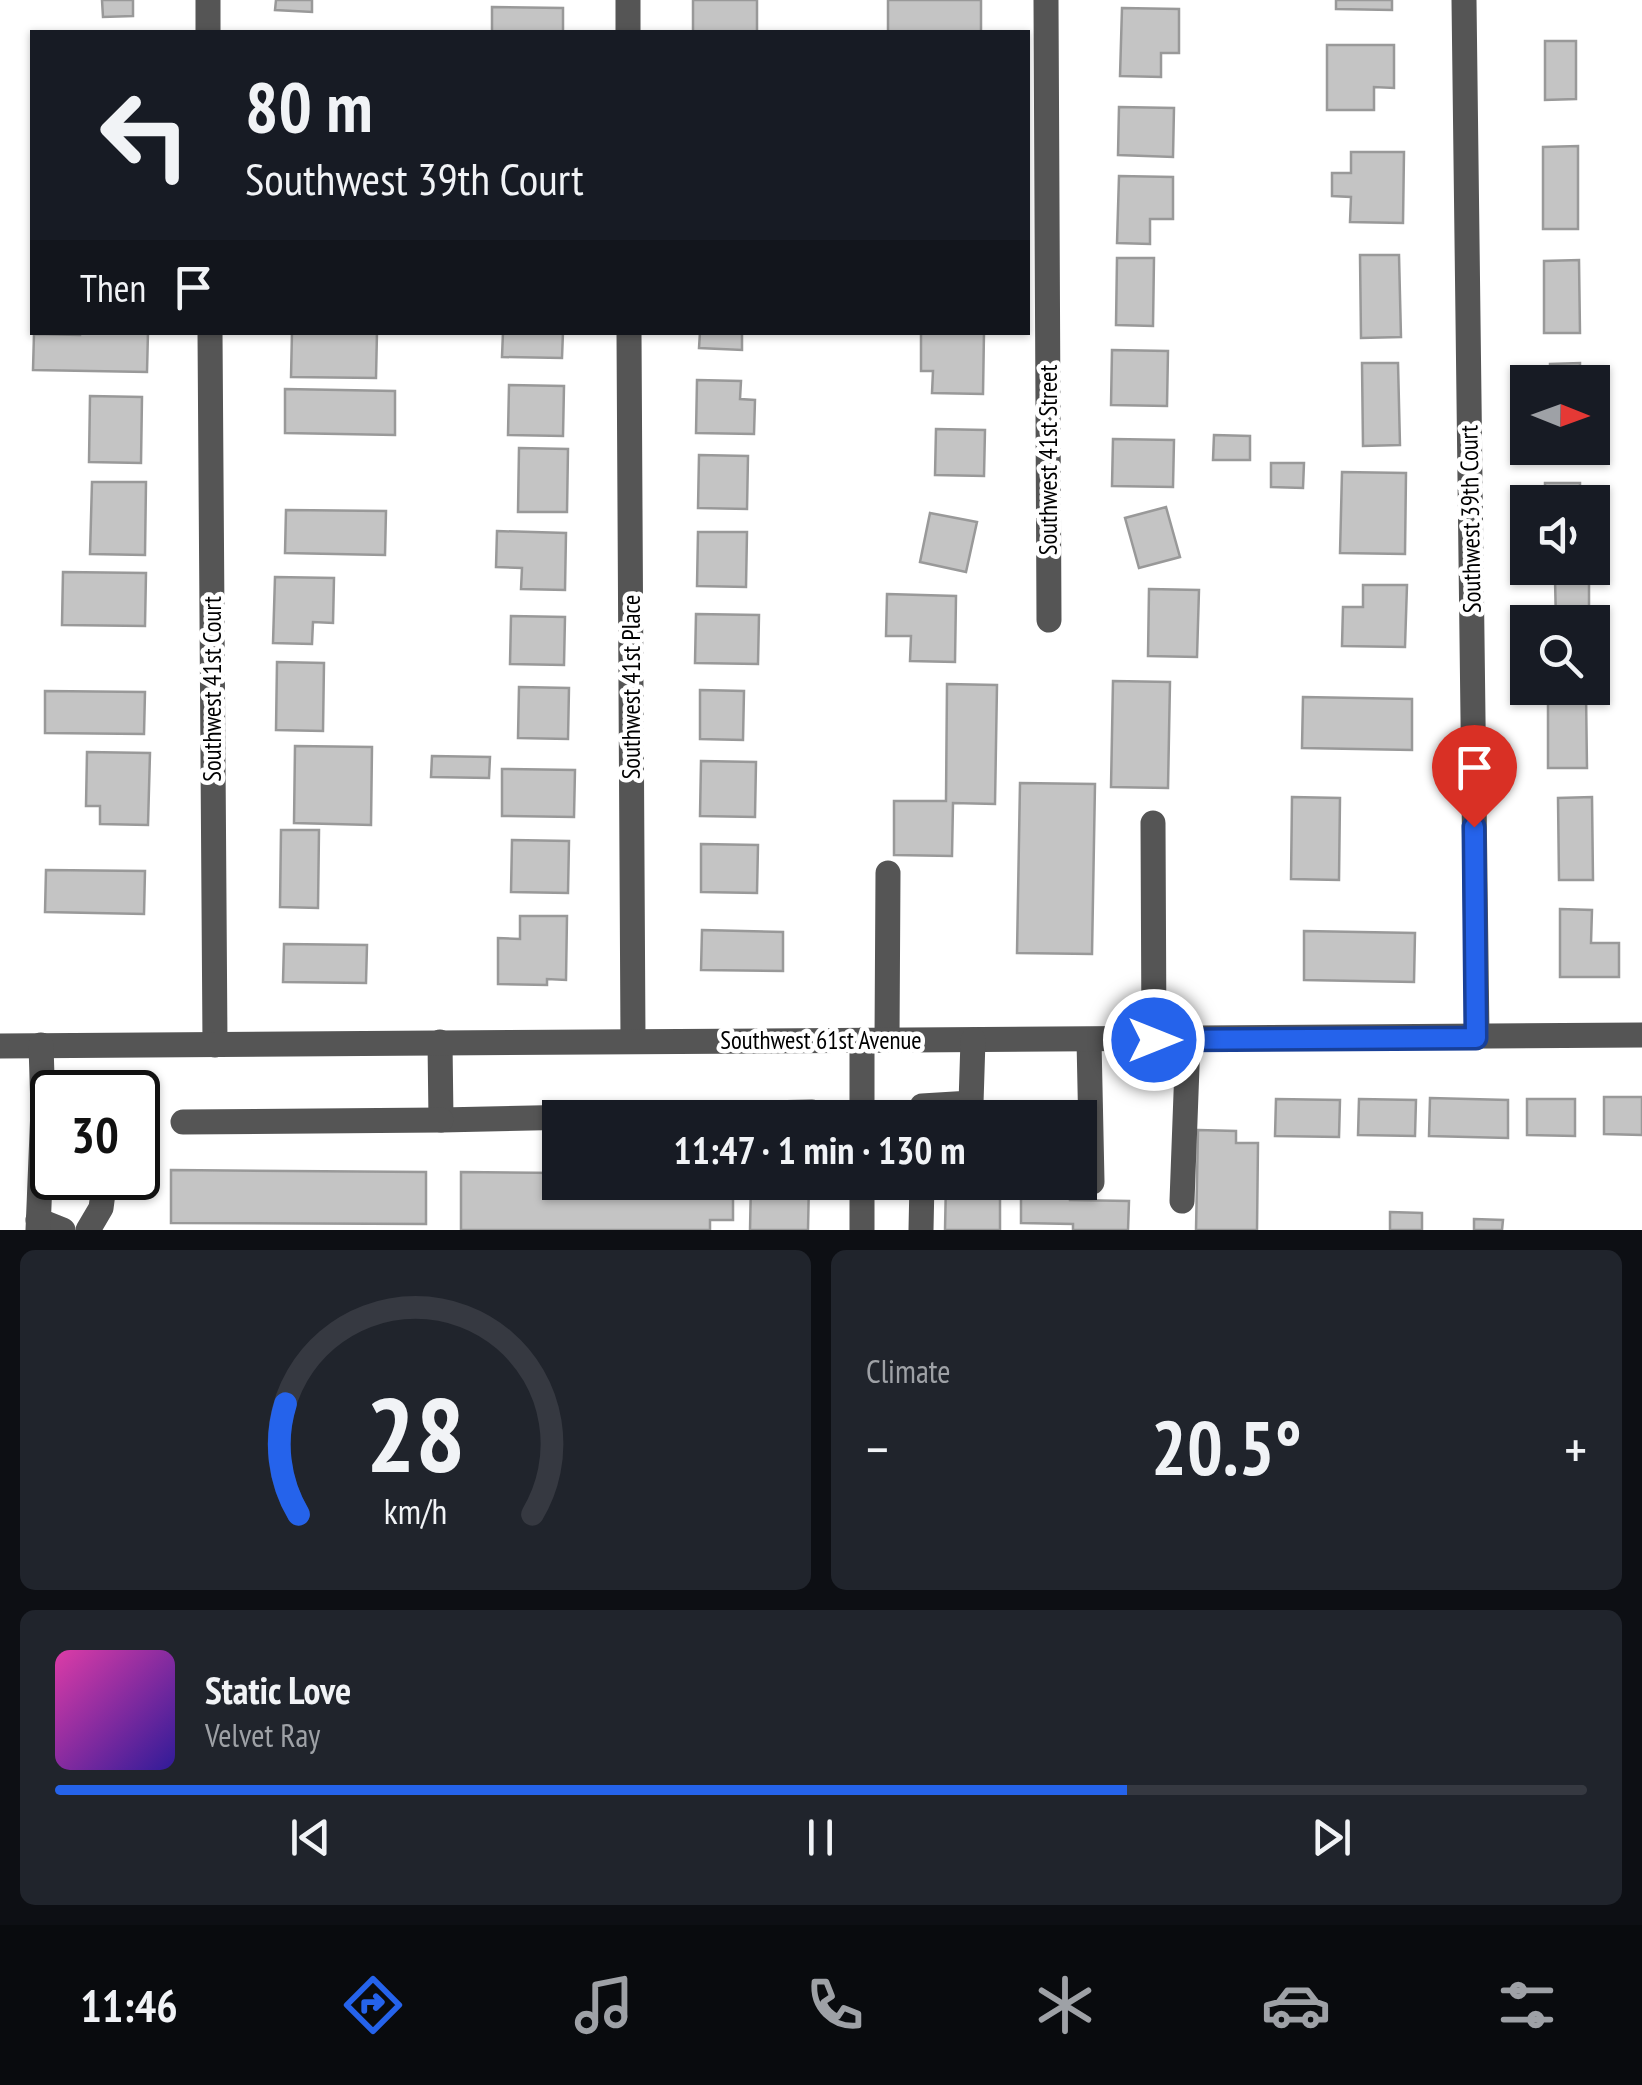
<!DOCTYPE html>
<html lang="en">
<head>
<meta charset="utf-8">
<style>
  body { margin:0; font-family:"PT Sans Narrow",sans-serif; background:#20242c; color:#f1f3f6; height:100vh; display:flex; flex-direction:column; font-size:38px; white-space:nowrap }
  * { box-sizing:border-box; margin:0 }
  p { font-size:32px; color:#9ea1a6 }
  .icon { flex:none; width:55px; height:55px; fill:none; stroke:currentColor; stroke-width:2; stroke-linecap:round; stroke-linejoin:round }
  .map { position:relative; height:1230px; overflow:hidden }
  .panel { display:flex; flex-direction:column; gap:20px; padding:20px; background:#0d0f14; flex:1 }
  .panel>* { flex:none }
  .banner { position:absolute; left:30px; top:30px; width:1000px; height:305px; border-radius:0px; box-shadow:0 2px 8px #0004; background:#171b24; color:#f1f3f6; overflow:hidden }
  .needle { width:65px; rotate:91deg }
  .controls { position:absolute; left:1510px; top:365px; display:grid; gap:20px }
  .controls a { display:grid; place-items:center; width:100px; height:100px; border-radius:0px; background:#171b24; box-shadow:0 2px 8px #0004; font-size:50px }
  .speed { position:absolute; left:30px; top:1070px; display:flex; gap:20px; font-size:50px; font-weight:700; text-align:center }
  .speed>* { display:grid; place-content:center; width:130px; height:130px; border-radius:50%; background:#171b24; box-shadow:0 2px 8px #0004; line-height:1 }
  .speed .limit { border:5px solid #111; border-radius:15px; background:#fff; color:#111 }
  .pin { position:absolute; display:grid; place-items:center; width:85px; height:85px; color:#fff; margin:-102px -42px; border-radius:50% 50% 50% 0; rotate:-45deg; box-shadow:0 0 10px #0007 }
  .pin .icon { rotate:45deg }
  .me { position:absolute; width:110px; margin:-55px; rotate:90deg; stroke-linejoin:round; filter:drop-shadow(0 0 8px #0008) }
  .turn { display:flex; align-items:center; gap:35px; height:210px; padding:0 50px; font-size:45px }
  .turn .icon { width:130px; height:130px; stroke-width:2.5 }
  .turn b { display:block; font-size:70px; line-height:85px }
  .then { display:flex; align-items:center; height:95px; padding:0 50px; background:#0003; gap:20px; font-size:38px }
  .big { font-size:75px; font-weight:700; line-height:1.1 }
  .panel .tile { flex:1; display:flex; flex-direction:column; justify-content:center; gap:15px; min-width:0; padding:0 35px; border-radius:15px; background:#20242c }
  .panel .dial { align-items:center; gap:0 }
  .dial svg { height:260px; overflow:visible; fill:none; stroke:#363941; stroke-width:7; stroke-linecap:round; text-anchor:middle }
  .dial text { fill:#f1f3f6; stroke:none }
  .song { display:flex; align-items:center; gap:30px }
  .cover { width:120px; height:120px; border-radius:15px; background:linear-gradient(135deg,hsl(320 70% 55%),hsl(250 70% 35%)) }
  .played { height:10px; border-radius:5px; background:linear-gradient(90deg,#2563eb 70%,#363941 70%) }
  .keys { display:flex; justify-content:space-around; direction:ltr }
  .heat { display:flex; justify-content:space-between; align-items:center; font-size:55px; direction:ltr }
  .panel .tiles { flex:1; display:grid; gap:20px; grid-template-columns:1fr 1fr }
  .tile:last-child { grid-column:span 2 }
  .trip { position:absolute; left:542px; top:1100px; width:555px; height:100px; border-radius:0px; background:#171b24; box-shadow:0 2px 8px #0004; font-weight:700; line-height:100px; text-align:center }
  .tabs { display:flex; height:160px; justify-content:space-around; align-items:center; background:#090b0e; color:#9ea1a6 }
  .tabs .icon { width:70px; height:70px }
  .tabs .current { color:#2563eb }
  .tabs b { font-size:45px; color:#f1f3f6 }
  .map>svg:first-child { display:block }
  .building { fill:#c4c4c4; stroke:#999; stroke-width:2.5 }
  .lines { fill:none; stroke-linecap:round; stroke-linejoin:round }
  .minor { stroke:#555; stroke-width:25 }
  .route-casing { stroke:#184099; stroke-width:25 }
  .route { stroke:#2563eb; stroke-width:18 }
  .labels { text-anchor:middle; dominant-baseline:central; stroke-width:9; stroke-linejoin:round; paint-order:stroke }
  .street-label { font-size:25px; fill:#000; stroke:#fff }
</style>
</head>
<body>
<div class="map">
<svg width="1642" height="1230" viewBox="0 0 1642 1230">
  <rect width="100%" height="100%" fill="#fff"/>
  <!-- building -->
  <g class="building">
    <path d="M102,0H133V16L103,17Z"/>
    <path d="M276,0H312V12L275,10Z"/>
    <rect x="693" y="0" width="64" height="32"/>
    <rect x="888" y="0" width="93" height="32"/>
    <path d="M1336,0H1392V10L1336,9Z"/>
    <path d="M492,7L563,8V32H492Z"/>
    <path d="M1122,8L1179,9V53H1161V77L1120,76Z"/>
    <path d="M1545,41H1576V99L1545,100Z"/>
    <path d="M1327,45H1394V88L1374,87V110H1327Z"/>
    <path d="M1119,107L1174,108L1173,157L1118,155Z"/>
    <path d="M1578,146V229H1543V147Z"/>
    <path d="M1351,152H1404L1403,223L1350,222L1351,197L1332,196V173H1351Z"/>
    <path d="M1119,176L1173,177V219H1150V244L1117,243Z"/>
    <path d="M1360,255H1399L1401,337L1361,338Z"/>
    <path d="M1117,258H1154L1153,326L1116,325Z"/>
    <path d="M1579,260L1580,333H1544V261Z"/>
    <path d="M80,332H148L147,372L33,370L34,334L80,335Z"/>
    <path d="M292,332H377L376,378L291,377Z"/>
    <path d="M503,332H563L562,358L502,357Z"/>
    <path d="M700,332H742V350L699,348Z"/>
    <path d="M921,332H984L983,394L932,393L933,371H921Z"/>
    <path d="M1112,350L1168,351L1167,406L1111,405Z"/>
    <path d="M1362,363H1398L1400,445L1363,446Z"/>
    <path d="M1580,363V382H1550V364Z"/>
    <path d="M697,380L741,381L740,399L755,400L754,434L696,433Z"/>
    <path d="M509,385L564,386L563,436L508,435Z"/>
    <path d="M285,389L395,391V435L285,433Z"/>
    <path d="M90,396L142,397L141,463L89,462Z"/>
    <path d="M936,429L985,430L984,476L935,475Z"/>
    <path d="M1214,435L1250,436V460H1213Z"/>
    <path d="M1113,439L1174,440L1173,487L1112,486Z"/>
    <path d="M519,448L568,449L567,512H518Z"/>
    <path d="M699,455L748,456L747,509L698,508Z"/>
    <path d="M1271,463H1304L1303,488L1271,487Z"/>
    <path d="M1342,472L1406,473L1405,554L1340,553Z"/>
    <path d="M92,482H146L145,555L90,554Z"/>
    <rect x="1545" y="483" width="35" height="19"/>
    <path d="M1166,507L1180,557L1139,568L1125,518Z"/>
    <path d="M286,510L386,511L385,555L285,553Z"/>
    <path d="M930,513L977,522L966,572L920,562Z"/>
    <path d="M497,531L566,533L565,590L521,589L522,568L496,567Z"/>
    <path d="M698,532H747L746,587L697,586Z"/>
    <path d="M63,572L146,573L145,626L62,625Z"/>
    <path d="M275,577L334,578L333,623L313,622L312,644L273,643Z"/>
    <path d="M1555,579H1589V622H1556Z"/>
    <path d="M1363,585H1407L1405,647L1342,646L1343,607H1363Z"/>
    <path d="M1149,589L1199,590L1197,657L1148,656Z"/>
    <path d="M887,594L956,596L955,662L910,661L911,636H886Z"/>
    <path d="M696,614L759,615L758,664L695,663Z"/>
    <path d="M511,616L565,617L564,665L510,664Z"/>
    <path d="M277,662L324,663L323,731L276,730Z"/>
    <path d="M1113,681L1170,682L1168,788L1111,787Z"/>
    <path d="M947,684L997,685L995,804L953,803L952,856L894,855V801H946Z"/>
    <path d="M519,687L569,688L568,739L518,738Z"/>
    <path d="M700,690L744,691L743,740L700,739Z"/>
    <path d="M45,691L145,692L144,734L45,733Z"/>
    <path d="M1548,693H1586L1587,768H1548Z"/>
    <path d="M1303,697L1412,699V750L1302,748Z"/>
    <path d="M295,746L372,747L371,825L294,823Z"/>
    <path d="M87,752L150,753L148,825L100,824V806H86Z"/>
    <path d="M432,756L490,757L489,778L431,777Z"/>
    <path d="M701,761L756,762L755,817L700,816Z"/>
    <path d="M502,769L575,770L574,817L502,816Z"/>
    <path d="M1020,783L1095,784L1092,954L1017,953Z"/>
    <path d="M1292,797L1340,798L1339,880L1291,879Z"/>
    <path d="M1592,797L1593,880H1559L1558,798Z"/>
    <path d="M281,830H319L318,908L280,907Z"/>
    <path d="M512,840L569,841L568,893L511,892Z"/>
    <path d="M701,844L758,845L757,893L701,892Z"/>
    <path d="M46,870L145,871L144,914L45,912Z"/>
    <path d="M1560,909L1592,910L1591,943H1619V977H1560Z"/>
    <path d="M520,916H567L566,980L547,979V985L498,984V938L520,939Z"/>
    <path d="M702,930L783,932V971L701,970Z"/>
    <path d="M1304,931L1415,933L1414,982L1304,980Z"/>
    <path d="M284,944L367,945L366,983L283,982Z"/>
    <path d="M1604,1097H1642V1135L1604,1134Z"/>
    <path d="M1430,1098L1508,1100V1138L1429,1136Z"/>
    <path d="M1276,1099L1340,1100L1339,1137L1275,1136Z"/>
    <path d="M1359,1099L1416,1100L1415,1136L1358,1135Z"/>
    <path d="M1527,1099H1575V1136L1527,1135Z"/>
    <path d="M1198,1130L1236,1131V1143H1258L1257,1230H1196Z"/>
    <path d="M171,1170L426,1172V1224L171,1223Z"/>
    <path d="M461,1172L560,1173V1182H733V1220H710V1230H461Z"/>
    <path d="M751,1182H809L808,1230H750Z"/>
    <path d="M946,1182H1000V1230H945Z"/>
    <path d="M1021,1182H1070V1200L1129,1201L1128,1230H1073V1224L1021,1223Z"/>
    <path d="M1390,1212L1422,1213V1230H1390Z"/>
    <path d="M1474,1219L1503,1220L1502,1230H1474Z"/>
  </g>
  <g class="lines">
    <!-- minor -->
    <g class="minor">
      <path d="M208,0V32"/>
      <path d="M628,0V32"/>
      <path d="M1046,0L1049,620"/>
      <path d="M1464,0L1477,1037"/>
      <path d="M210,332L215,1045"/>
      <path d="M629,332L633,1041"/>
      <path d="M1153,823L1154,1041"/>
      <path d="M862,1040V1118"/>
      <path d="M887,1040L888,873"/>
      <path d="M1089,1040L1092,1182"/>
      <path d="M440,1042L441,1120L812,1112"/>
      <path d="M0,1046L1642,1035"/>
      <path d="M922,1118V1106L971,1103L973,1040"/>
      <path d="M183,1122L441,1120"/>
      <path d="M862,1182V1230"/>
      <path d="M1182,1201L1188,1040"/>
      <path d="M38,1220L63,1230"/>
      <path d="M38,1230L43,1109L41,1045"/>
      <path d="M88,1230L101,1208L105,1178"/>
      <path d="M921,1230L922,1182"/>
    </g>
  </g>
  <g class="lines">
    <!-- route casing -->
    <g class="route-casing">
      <path id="route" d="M1154,1040L1476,1038L1474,827"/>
    </g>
    <!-- route -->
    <use href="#route" class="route"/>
  </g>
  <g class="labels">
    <!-- street labels -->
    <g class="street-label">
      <text transform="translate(1048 460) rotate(-90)">Southwest 41st Street</text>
      <text transform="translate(1470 519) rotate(-91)">Southwest 39th Court</text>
      <text transform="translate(631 687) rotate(-90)">Southwest 41st Place</text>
      <text transform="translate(212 689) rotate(-90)">Southwest 41st Court</text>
      <text x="821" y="1040">Southwest 61st Avenue</text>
    </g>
  </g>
</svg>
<div class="controls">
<a><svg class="needle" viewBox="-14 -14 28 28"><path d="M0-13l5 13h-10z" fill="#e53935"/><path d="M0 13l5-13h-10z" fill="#9ea1a6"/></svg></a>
<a><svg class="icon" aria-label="sound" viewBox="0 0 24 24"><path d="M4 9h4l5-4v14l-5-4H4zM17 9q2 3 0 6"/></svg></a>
<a><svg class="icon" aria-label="search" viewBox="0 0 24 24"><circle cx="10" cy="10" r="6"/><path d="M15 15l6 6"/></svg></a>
</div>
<div class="speed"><div class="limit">30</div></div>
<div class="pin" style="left:1474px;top:827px;background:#d93025"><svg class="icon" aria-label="arrive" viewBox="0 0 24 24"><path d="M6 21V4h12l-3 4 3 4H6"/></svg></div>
<svg class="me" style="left:1154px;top:1040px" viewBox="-20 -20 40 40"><circle r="17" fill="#2563eb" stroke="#fff" stroke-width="3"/><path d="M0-11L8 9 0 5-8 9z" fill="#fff"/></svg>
<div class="trip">11:47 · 1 min · 130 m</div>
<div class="banner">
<div class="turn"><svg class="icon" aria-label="left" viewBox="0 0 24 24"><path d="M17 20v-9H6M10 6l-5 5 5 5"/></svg><div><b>80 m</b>Southwest 39th Court</div></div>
<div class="then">Then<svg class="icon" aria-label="arrive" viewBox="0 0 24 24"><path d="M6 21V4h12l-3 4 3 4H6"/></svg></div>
</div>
</div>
<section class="panel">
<div class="tiles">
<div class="tile dial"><svg viewBox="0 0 100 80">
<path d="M14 69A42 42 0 1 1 86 69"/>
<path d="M14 69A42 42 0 0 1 10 35" stroke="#2563eb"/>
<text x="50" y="56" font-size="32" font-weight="700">28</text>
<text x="50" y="72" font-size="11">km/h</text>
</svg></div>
<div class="tile"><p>Climate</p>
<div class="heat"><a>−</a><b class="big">20.5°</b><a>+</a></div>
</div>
<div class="tile">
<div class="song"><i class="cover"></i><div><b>Static Love</b><p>Velvet Ray</p></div></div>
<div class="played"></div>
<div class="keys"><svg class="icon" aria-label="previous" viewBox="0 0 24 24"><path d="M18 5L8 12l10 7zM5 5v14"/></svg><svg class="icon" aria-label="pause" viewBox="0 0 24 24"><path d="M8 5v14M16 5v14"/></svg><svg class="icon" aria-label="next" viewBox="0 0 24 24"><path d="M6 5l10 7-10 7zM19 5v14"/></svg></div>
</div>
</div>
</section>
<nav class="tabs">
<b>11:46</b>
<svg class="icon current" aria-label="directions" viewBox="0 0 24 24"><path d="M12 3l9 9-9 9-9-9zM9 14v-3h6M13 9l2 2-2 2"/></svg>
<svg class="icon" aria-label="music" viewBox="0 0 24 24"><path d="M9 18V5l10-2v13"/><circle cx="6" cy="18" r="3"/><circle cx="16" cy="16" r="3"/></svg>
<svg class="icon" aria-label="phone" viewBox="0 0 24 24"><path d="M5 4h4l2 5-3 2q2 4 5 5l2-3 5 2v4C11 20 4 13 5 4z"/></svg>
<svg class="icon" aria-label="climate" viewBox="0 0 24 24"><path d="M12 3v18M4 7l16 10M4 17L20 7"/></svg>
<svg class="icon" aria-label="car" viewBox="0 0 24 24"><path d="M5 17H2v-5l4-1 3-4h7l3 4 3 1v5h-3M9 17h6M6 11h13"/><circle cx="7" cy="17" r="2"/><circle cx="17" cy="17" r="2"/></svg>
<svg class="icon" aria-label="filters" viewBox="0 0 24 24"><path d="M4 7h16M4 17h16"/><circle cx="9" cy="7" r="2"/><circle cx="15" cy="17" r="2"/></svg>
</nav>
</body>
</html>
